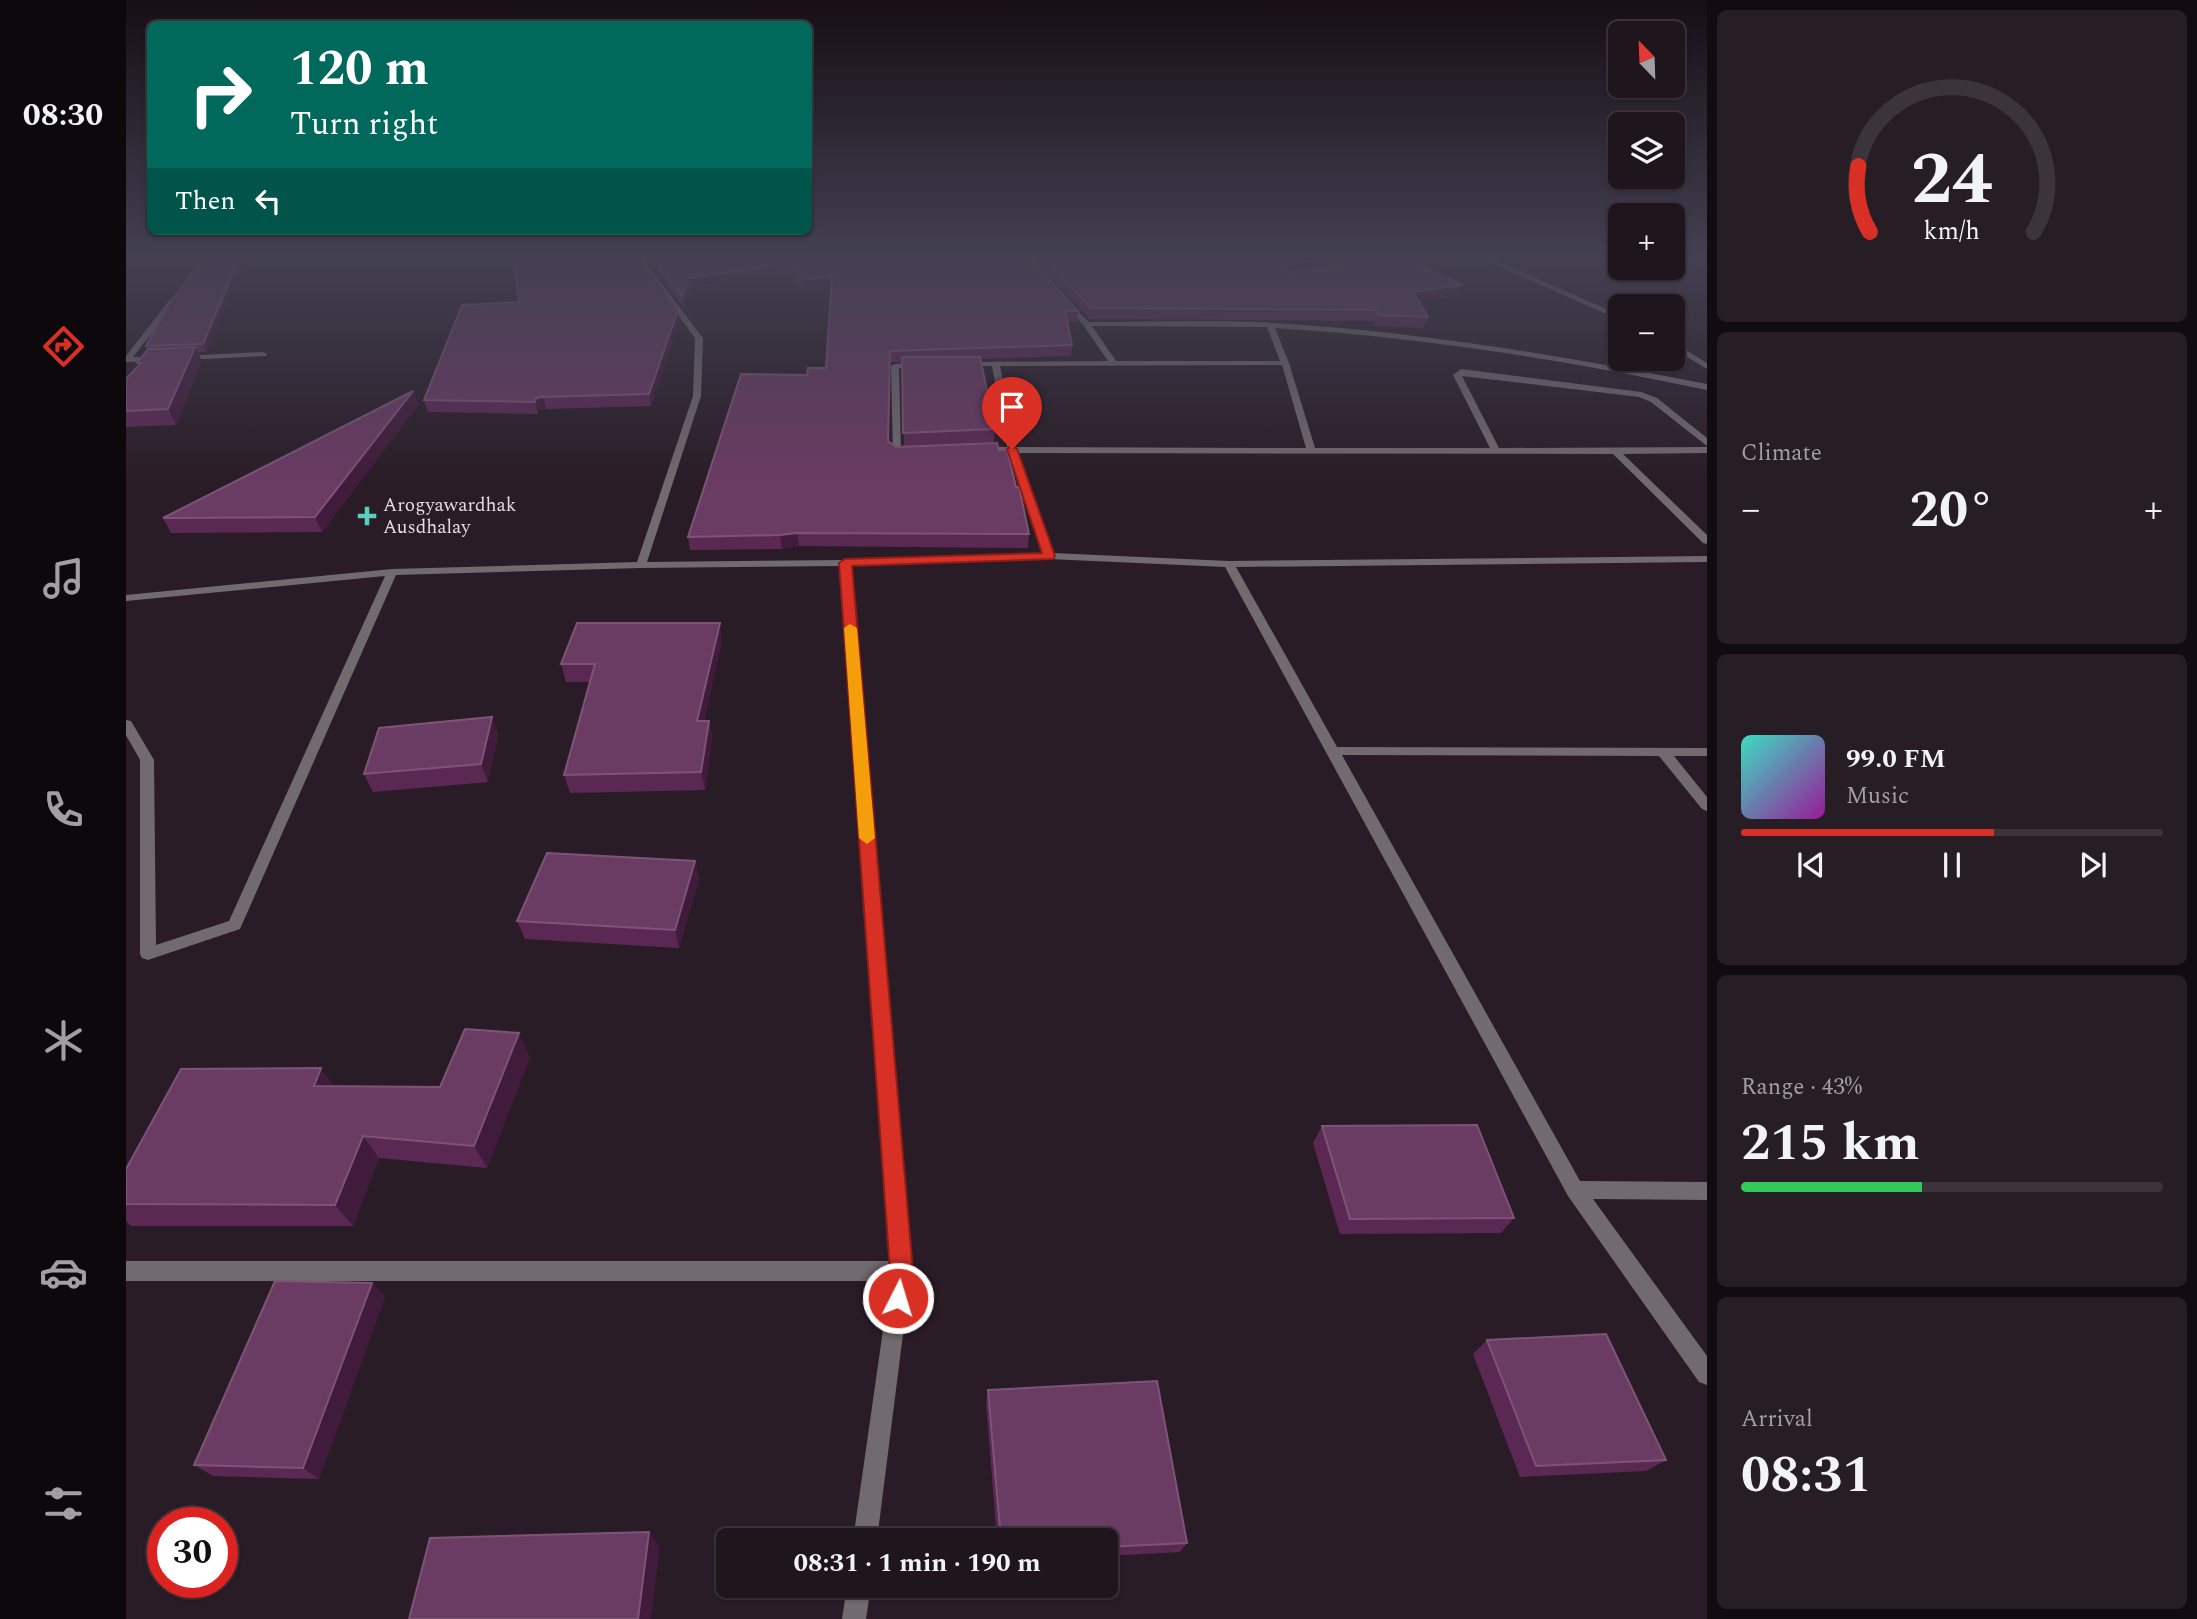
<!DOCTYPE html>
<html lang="en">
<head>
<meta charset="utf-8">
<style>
  body { margin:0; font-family:Spectral,serif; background:#271e25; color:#f1f3f6; height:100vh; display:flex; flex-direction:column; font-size:26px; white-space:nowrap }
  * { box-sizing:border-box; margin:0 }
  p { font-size:23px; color:#a19fa3 }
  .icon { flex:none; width:38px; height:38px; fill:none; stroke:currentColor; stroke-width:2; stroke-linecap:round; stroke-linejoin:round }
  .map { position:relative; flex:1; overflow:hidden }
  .sheet { display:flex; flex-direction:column; gap:10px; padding:10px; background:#110c0f; width:490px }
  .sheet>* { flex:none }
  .top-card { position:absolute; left:21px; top:21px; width:665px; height:214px; border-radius:10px; box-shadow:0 2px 5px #0004,0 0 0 2px #3c343b; background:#00695c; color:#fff; overflow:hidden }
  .needle { width:46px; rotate:337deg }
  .buttons { position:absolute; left:1482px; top:21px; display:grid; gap:14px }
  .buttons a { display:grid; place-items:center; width:77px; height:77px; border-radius:10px; background:#1f151c; box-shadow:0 2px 5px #0004,0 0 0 2px #3c343b; font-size:35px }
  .speed { position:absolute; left:21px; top:1507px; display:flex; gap:14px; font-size:35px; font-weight:700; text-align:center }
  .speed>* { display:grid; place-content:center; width:91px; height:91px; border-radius:50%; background:#1f151c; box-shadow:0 2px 5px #0004,0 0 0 2px #3c343b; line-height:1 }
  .speed .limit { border:10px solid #d22; background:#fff; color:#111 }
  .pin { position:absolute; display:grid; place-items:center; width:60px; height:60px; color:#fff; margin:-72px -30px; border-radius:50% 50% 50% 0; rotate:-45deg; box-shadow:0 0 7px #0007 }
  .pin .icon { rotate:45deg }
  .me { position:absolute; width:77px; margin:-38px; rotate:5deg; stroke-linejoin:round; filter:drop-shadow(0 0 5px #0008) }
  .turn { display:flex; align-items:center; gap:24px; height:147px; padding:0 28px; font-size:32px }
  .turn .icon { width:91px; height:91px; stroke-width:2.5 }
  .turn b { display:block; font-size:49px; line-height:60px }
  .then { display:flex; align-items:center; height:66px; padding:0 28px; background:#0003; gap:14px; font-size:26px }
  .big { font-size:52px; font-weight:700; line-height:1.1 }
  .sheet .widget { flex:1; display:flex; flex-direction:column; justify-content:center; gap:10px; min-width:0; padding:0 24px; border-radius:10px; background:#271e25 }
  .sheet .dial { align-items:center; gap:0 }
  .dial svg { height:182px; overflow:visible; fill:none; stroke:#3c343b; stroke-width:7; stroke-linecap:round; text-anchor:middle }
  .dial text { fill:#f1f3f6; stroke:none }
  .song { display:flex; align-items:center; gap:21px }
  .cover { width:84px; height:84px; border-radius:10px; background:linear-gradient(135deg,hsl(170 70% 55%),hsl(300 70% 35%)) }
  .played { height:7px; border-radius:4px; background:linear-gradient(90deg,#d93025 60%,#3c343b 60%) }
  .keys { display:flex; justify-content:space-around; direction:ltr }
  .heat { display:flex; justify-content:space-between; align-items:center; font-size:38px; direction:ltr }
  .charge { height:10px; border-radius:5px; background:linear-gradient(90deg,#34c759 43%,#3c343b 0) }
  .trip { position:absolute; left:590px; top:1528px; width:402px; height:70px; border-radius:10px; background:#1f151c; box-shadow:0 2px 5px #0004,0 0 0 2px #3c343b; font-weight:700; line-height:70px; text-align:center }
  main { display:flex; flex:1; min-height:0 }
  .tab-bar { display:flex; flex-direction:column; width:126px; justify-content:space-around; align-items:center; background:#0c080b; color:#a19fa3 }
  .tab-bar .icon { width:49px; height:49px }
  .tab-bar .active { color:#d93025 }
  .tab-bar b { font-size:32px; color:#f1f3f6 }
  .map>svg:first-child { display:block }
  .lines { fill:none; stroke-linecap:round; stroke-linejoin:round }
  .street { fill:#716a6f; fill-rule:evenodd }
  .wall { fill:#5b2854; fill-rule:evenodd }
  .shaded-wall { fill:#411b3b }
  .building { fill:#6a3b63; stroke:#7d5477; stroke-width:2 }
  .route { fill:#d93025; stroke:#8d1f18; stroke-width:2 }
  .slow { fill:#f59e0b }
  .poi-dot { fill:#59cebf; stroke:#291c26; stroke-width:2.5 }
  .labels { text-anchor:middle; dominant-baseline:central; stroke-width:7; stroke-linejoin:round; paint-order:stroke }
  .far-poi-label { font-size:19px; fill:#e3dae1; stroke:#291c26; text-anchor:start }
</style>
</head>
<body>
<main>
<nav class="tab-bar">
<b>08:30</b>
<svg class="icon active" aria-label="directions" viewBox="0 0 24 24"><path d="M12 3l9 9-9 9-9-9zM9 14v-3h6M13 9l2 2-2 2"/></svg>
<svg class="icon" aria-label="music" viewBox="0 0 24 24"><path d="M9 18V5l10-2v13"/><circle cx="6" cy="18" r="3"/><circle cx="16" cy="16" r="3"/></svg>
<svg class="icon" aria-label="phone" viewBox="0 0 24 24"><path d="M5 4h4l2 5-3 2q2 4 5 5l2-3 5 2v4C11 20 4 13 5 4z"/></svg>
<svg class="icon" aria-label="climate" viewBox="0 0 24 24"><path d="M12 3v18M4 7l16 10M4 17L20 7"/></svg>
<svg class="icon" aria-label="car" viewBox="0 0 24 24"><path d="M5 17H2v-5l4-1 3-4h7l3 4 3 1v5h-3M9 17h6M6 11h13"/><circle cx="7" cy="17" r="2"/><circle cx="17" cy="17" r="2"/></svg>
<svg class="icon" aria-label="filters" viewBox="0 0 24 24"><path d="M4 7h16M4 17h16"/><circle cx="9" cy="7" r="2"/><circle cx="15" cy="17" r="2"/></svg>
</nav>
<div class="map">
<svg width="1581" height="1619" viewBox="0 0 1581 1619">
  <rect width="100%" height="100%" fill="#291c26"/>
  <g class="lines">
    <!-- street -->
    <g class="street">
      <path d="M518,257H525L520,263L577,338L575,396L521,562L719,560L917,553L883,453H856L851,450L856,447H881L866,366H836L832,364L836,362L982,361L958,326L935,301L939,299L963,322C1025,322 1087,319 1149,323C1295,332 1438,356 1581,384V390C1438,360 1295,337 1149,328L1163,363L1189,448H1364L1327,375L1335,369L1515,392L1531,398L1581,438V446L1525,402L1513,397L1336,376L1373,448L1581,447V453L1497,454L1581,535V544L1577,543L1487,454L892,453L927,553L1103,561L1581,556V562L1110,567L1211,747L1581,748V756H1548L1581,797V811L1576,809L1533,756L1216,755L1454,1181L1581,1182V1200L1467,1199L1581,1356V1385L1573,1382L1442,1196L1099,567L923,559L725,566L785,1271L751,1540H727L764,1281H0V1261H764L714,566L515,568L270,575L114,929L22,960L16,958L14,954V760L0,735V720L5,721L28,760L30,945L103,921L259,576L0,601V595L266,569L511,562L567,396L569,338L513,263ZM966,326L1141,327L1154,361H990ZM1156,365L1180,448L890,447L874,366Z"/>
      <path d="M905,257H911L912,269L921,281H915L905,269Z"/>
      <path d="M1352,257H1362L1494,315V320Z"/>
      <path d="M45,298L52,300L7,357H34L38,359L37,361L0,362V356Z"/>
      <path d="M1547,342L1581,363V369L1547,348Z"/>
      <path d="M137,352L141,354L140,356L57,360L53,358L57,356Z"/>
      <path d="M795,363H798V367L773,368L775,451L785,453L780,456H767L765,366L769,364Z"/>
      <path d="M721,1586H745L740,1619H716Z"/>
    </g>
  </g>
  <!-- wall -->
  <g class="wall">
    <path d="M83,257H116L118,261L80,352H72L76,361L50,425L0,427V379L13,366L11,363L21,349L20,346Z"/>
    <path d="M387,257H516L514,260L552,310L553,321L525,406L420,409L413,410L412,414L302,412L298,400L393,302Z"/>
    <path d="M522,257H689L695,263L697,262L692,257H905L906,261L952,311L951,322H942L946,345L945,356L855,359L869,429L868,443L890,487L903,534L902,548L673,546L656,549L564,550L562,537L681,375L700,368L706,287L678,291L662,275L564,289L558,308L523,263ZM764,362H776L778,447H770L763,442Z"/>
    <path d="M913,257H1349L1294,265L1336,285L1333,296L1293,301L1302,317L1298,328L1249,326L1247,321L964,319L915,268Z"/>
    <path d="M287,391L292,405L196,532L45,533L37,518Z"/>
    <path d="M596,641L578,721H583L586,738L579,790L444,793L438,775L464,682H440L435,664Z"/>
    <path d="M366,717L372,735L362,782L247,792L238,774Z"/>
    <path d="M569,861L573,879L553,948L399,939L391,921Z"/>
    <path d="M404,1057L361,1168L253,1158L227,1226H5L0,1221V1169L208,1086L314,1087Z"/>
    <path d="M1196,1126L1388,1218L1375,1233L1214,1234L1187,1143Z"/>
    <path d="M246,1283L259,1297L193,1479L87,1476L68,1465Z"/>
    <path d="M1361,1340L1540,1460L1520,1471L1394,1477L1347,1354Z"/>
    <path d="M862,1390L1061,1543L1054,1552L980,1556V1540H871L860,1403Z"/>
  </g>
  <!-- shaded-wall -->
  <g class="shaded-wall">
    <path d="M114,257H116L118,261L80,352L77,344Z"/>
    <path d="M1211,257H1349L1275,267L1156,275V268L1158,265Z"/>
    <path d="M662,264V275L564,289L558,308L556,297L563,278Z"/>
    <path d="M706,276L707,286L678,291L677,280Z"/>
    <path d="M1336,285L1333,296L1284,303L1287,292Z"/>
    <path d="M552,310L553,321L525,406L523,394Z"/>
    <path d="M69,347L76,361L50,425L42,409Z"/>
    <path d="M287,391L292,405L196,532L189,517Z"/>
    <path d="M417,397L420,409L413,410L412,414L409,402L410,398Z"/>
    <path d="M671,533L673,546L656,549L654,535Z"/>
    <path d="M594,623L596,641L574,739L571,721Z"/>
    <path d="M366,717L372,735L362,782L355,764Z"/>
    <path d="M583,721L586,738L579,790L575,772Z"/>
    <path d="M569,861L573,879L553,948L549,930Z"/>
    <path d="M393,1033L404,1057L361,1168L348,1146Z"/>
    <path d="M195,1068L212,1092L188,1086Z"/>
    <path d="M237,1136L253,1158L227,1226L209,1205Z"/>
    <path d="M246,1283L259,1297L193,1479L177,1468Z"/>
    <path d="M523,1532L534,1547L525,1619H512Z"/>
  </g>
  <!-- building -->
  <g class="building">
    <path d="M114,257L77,344L20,346L45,301L78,258Z"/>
    <path d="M387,257H512L552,310L523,394L417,397L410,398L409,402L298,400L336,305L393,302Z"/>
    <path d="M525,257H689L695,263L705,261L704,257H905L906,261L952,311H939L946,345L764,351L762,441L770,447L871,443L873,450H881L890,487H893L903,534L671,533L654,535L562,537L615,374L681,375L682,368H700L706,276L677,280L662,264L563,278L556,297Z"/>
    <path d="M915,257H1211L1158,265L1156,268L1163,272L1269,257H1279L1336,285L1287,292L1302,317L1252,315L1250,310L965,308Z"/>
    <path d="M69,347L42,409L0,411V379L15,363H11L22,349Z"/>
    <path d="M776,357H854L869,429L777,433Z"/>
    <path d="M287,391L189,517L37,518Z"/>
    <path d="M451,623H594L571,721H583L575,772L438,775L469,664H435Z"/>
    <path d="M366,717L355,764L238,774L253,728Z"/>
    <path d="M421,853L569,861L549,930L391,921Z"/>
    <path d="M339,1029L393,1033L348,1146L237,1136L209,1205L0,1204V1169L55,1069L195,1068L188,1086L314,1087Z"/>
    <path d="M1351,1125L1388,1218L1224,1219L1196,1126Z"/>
    <path d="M149,1281L246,1283L177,1468L68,1465Z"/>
    <path d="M1480,1334L1540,1460L1410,1466L1361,1340Z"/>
    <path d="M1031,1381L1061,1543L980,1547V1540H875L862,1390Z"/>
    <path d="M523,1532L512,1619H283L304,1538Z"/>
  </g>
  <!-- sky -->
  <linearGradient id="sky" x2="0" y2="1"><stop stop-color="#170f15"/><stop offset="0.53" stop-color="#434052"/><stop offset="1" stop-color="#434052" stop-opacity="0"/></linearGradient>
  <rect width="1581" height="484" fill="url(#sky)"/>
  <!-- route -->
  <path class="route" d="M886,446L891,449L929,556L927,559L726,566L787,1271L780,1306L772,1309L764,1306L760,1298L764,1271L713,563L719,559L916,553L881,449Z"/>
  <!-- slow -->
  <path class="slow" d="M724,624L731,628L749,838L741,844L733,838L718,628Z"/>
  <!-- markers -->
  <path class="poi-dot" d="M237.5 505.5h7v7h7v7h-7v7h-7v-7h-7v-7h7z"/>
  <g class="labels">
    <!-- far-poi labels -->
    <g class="far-poi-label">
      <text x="257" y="505">Arogyawardhak<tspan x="257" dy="22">Ausdhalay</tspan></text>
    </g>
  </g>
</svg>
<div class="buttons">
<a><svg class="needle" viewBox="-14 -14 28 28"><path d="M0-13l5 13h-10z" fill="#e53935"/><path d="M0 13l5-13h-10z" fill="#a19fa3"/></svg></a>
<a><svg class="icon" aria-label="layers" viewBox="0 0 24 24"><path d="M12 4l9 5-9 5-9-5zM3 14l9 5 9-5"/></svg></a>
<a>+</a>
<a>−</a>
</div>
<div class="speed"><div class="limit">30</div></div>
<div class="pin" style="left:886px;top:449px;background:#d93025"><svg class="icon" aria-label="arrive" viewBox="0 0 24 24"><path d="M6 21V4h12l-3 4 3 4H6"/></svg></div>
<svg class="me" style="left:772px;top:1298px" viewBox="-20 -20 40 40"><circle r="17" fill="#d93025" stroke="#fff" stroke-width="3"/><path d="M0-11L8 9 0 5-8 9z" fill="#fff"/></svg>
<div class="trip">08:31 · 1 min · 190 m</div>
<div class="top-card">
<div class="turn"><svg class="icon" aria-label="right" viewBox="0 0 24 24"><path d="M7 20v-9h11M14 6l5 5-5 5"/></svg><div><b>120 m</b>Turn right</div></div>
<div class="then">Then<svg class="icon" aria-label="left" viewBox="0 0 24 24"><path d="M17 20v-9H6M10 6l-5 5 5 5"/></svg></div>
</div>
</div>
<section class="sheet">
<div class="widget dial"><svg viewBox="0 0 100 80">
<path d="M14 69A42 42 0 1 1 86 69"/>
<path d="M14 69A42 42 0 0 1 9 40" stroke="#d93025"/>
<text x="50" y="56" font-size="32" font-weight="700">24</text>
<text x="50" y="72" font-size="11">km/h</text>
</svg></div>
<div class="widget"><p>Climate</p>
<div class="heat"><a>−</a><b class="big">20°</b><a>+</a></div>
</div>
<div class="widget">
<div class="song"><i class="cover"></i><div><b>99.0 FM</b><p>Music</p></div></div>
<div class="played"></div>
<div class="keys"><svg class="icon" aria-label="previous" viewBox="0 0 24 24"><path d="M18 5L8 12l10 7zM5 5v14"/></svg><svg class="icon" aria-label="pause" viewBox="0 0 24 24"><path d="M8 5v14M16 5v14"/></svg><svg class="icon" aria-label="next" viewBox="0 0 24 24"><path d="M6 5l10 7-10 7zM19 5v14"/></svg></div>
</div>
<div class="widget"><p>Range · 43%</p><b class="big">215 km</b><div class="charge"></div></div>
<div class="widget"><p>Arrival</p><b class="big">08:31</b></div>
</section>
</main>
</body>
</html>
